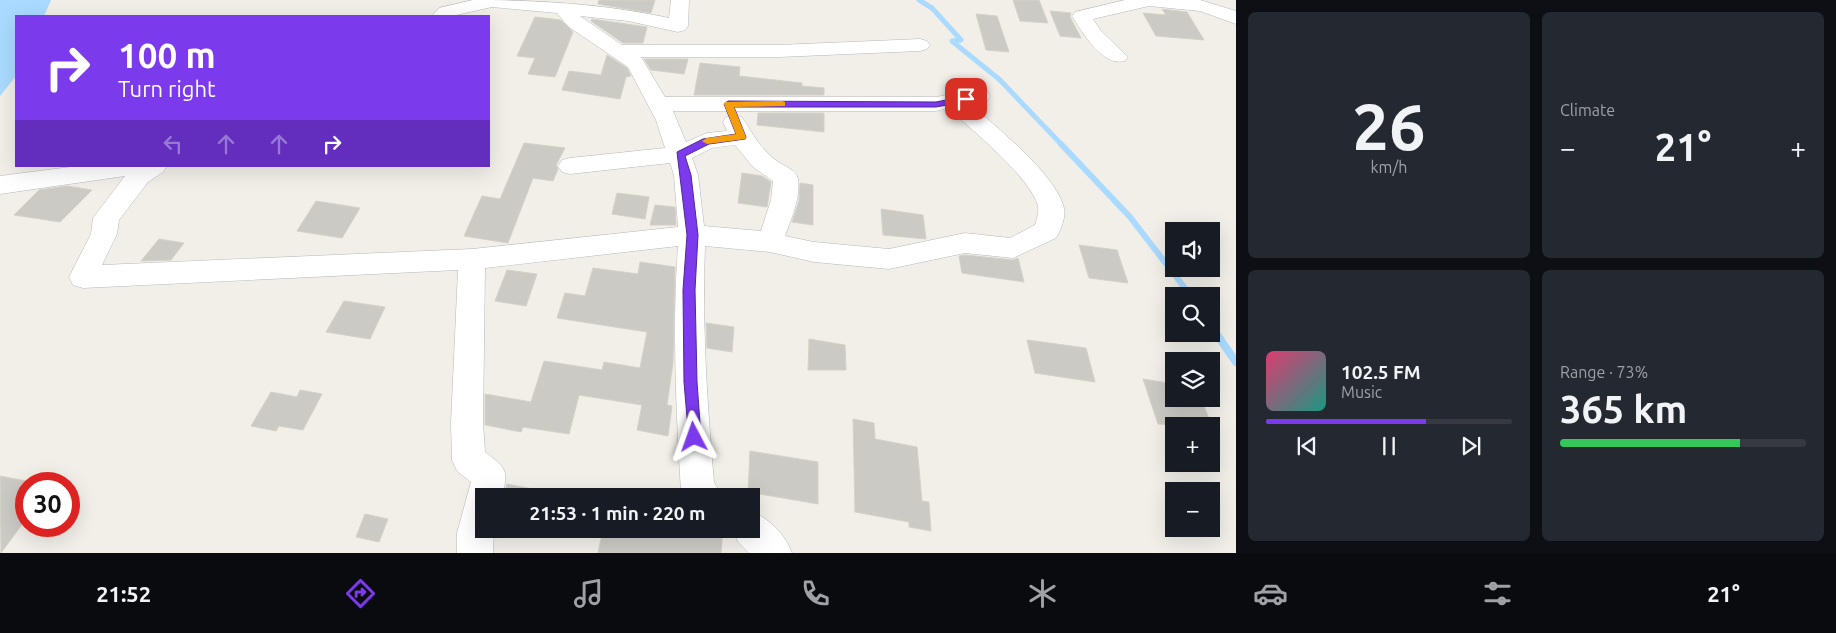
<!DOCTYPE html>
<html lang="en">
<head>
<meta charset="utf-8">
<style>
  body { margin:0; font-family:Ubuntu,sans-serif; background:#242831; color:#f1f3f6; height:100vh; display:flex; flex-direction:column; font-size:19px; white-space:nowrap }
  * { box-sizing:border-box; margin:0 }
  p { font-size:16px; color:#9ea1a6 }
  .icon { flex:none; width:28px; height:28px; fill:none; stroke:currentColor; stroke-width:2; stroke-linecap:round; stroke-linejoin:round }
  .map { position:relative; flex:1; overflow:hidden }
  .drawer { display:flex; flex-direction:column; gap:12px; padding:12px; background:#0d0f14; width:600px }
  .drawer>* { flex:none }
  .guide { position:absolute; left:15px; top:15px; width:475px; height:152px; border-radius:0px; box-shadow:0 5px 20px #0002; background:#7c3aed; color:#fff; overflow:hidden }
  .controls { position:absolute; left:1165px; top:222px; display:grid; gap:10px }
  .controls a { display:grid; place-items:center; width:55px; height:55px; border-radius:0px; background:#171b24; box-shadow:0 5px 20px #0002; font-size:25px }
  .speed { position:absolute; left:15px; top:472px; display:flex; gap:10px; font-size:25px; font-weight:700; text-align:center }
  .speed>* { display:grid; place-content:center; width:65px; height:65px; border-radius:50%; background:#171b24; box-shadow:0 5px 20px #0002; line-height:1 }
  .speed .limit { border:8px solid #d22; background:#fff; color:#111 }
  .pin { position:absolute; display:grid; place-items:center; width:42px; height:42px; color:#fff; margin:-21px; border-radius:10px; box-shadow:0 2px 8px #0006 }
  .me { position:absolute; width:55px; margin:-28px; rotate:356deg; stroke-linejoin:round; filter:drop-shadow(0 0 4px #0008) }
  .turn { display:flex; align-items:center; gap:18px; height:105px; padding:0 20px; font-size:22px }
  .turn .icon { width:65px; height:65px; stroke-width:2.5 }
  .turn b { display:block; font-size:35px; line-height:42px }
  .lanes { display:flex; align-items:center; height:48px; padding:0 20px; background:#0003; justify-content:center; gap:25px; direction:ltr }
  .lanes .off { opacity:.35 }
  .big { font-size:38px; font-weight:700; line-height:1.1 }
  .drawer .tile { flex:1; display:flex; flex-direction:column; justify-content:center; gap:8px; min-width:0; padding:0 18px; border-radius:8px; background:#242831 }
  .drawer .dial { align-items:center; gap:0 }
  .dial b { font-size:65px; line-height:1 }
  .song { display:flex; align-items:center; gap:15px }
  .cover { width:60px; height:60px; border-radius:8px; background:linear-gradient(135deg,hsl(340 70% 55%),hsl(170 70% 35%)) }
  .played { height:5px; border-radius:2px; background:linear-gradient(90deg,#7c3aed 65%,#363941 65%) }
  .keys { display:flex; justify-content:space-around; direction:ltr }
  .heat { display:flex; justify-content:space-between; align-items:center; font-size:28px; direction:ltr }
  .charge { height:8px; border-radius:4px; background:linear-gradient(90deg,#34c759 73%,#363941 0) }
  .drawer .tiles { flex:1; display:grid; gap:12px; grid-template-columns:repeat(2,1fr) }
  .trip { position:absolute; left:475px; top:488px; width:285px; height:50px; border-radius:0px; background:#171b24; box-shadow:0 5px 20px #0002; font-weight:700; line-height:50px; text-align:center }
  .tabs { display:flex; height:80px; justify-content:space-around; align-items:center; background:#090b0e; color:#9ea1a6 }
  .tabs .icon { width:35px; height:35px }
  .tabs .selected { color:#7c3aed }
  .tabs b { font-size:22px; color:#f1f3f6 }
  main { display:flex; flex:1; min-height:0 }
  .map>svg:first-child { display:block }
  .water { fill:#aadaff }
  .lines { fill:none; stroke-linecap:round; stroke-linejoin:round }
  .stream-far2 { stroke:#aadaff; stroke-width:5 }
  .stream-far1 { stroke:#aadaff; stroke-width:6 }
  .stream { stroke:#aadaff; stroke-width:8 }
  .building { fill:#cccac5; stroke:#d6d1c6 }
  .minor-casing { stroke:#b5b8bc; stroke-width:1 }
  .minor { fill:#fff; fill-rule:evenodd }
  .route { fill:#7c3aed; stroke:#51269a }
  .slow { fill:#f59e0b }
</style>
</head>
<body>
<main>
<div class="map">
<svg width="1236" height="553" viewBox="0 0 1236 553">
  <rect width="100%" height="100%" fill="#f1efe8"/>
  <!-- water -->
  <path class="water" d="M0,0H51L44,16H16V76L0,96Z"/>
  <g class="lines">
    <!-- stream-far2 -->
    <path class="stream-far2" d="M919,0L932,8L961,40L952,41L1000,80L1062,145"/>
    <!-- stream-far1 -->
    <path class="stream-far1" d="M1061,144L1130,217L1191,296"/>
    <!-- stream -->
    <path class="stream" d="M1211,326L1236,362"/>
  </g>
  <!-- building -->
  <g class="building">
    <path d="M599,0H655L651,13L598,4Z"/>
    <path d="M1013,0H1039L1048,23L1020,21Z"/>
    <path d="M1162,9L1187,12L1204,40L1156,36L1143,13L1166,15Z"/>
    <path d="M1050,11L1071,13L1070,17L1081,38L1060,36Z"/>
    <path d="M976,14L997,16L1009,52L986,50Z"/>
    <path d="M535,17L561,20L573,32L555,77L528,74L535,58L517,56Z"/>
    <path d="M592,19L647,27L643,43H623L591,21Z"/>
    <path d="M607,55L627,68L631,76L626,77L620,99L562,90L569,71L601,75Z"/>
    <path d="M644,59H688L684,74L651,70Z"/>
    <path d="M700,63L740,67L739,76L802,83V86L824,88V95H694Z"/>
    <path d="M758,113H824V132L757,125Z"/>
    <path d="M524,143L565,148L556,165L558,169L553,181L533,178L508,243L464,236L482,196L500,199Z"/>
    <path d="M742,173L762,176L771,182L767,207L738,203Z"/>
    <path d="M800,183L813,185V225L792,222L799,201Z"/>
    <path d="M67,186L92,190L60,222L14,215L39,190Z"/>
    <path d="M617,193L649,197L645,219L612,214Z"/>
    <path d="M316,201L360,208L342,238L297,231Z"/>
    <path d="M655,205L675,207L676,225H650Z"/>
    <path d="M881,209L923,215L926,239L883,235Z"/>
    <path d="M159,239L184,243L171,260L141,261Z"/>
    <path d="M1079,245L1117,250L1128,283L1089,278Z"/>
    <path d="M965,255L1013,260L1018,258L1024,282L962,273L959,256Z"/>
    <path d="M640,262L675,267L673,363L667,405L672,406L668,436L637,430L642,405L579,395L569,434L523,427L521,432L485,425V394L531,402L544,361L602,370L604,362L640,368L647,332L557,318L565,293L585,296L593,268L638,274Z"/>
    <path d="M507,270L537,274L526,306L495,301Z"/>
    <path d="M344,301L385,307L370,339L326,332Z"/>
    <path d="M706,323L734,327L732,352L707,348Z"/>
    <path d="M809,339L845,345L846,370H808Z"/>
    <path d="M1027,340L1086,348L1095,382L1035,373Z"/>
    <path d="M1143,379L1174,384V399H1201L1212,426L1158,424Z"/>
    <path d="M300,390L322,394L303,430L279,426L276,431L251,426L271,392L297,397Z"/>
    <path d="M853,419L874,423L875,439L917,447L922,501L929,502L931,531L909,527V522L855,512Z"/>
    <path d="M750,451L818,462V504L748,492Z"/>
    <path d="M0,476L26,481V519L1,553Z"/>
    <path d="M507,484L538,490L536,496H504Z"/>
    <path d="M365,514L388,519L379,542L356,537Z"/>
    <path d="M603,529H723L721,553H598Z"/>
  </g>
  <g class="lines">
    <!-- minor casing -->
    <g class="minor-casing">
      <g id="minor">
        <path d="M473,0C539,0 604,4 669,18L671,0H689L688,26L685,30L678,32L628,21L580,16L622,45H779L920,39L927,41L930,45L927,49L920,51L779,57H641L665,97H936L979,89L987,91L990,96L987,101L970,104C996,127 1056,174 1064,208C1066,217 1061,230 1056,238L1013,258L965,253L889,269L814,262L770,252L705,246C702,325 707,403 714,482L722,496H683L681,492C676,410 672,328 678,246L485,268L483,423L485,452C506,468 509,470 502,496H484V529H494L493,553H457V533L471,482L457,471L452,460L451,423L458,270L83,288L73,285L69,277L91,234L93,218L125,176L0,194V176L78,166H167L163,172L148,182L119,220L117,234L102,265L472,249L678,227L674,175L670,163L570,174L562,172L558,166L562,160L570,158L665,148L656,120L628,67L569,27L557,13L492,7L452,16H432L439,8ZM948,108C972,130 1030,177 1038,206C1039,213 1037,219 1035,225L1010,238L965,233L889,249L814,242L785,236C791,219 801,197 798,179C797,170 784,166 778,162C760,149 753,134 742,117L734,115L726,117L723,122L727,131L707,133L686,142L673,111H936ZM735,145L753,167L773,181L771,200L761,231L704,226L698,175L692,158L712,148Z"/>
        <path d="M1125,0H1200L1236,11V24L1200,11L1149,6L1093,19L1101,31L1128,57L1125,61C1102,67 1083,33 1072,16L1075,12Z"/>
        <path d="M751,511C770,519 785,534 792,553H749L738,542L733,529H751Z"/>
      </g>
    </g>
    <!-- minor -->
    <use href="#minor" class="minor"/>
  </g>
  <!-- route -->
  <path class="route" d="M966,96L969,97V101L936,107H734L746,137L745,139L709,144L685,156L691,175L698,235L695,290L697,382L701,437L699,441L694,443L689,441L684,382L683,290L687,235L677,152L703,139L736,134L724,104L728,101L936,102Z"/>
  <!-- slow -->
  <path class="slow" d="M782,101L785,102V106L734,107L746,137L745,139L707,144L702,141L707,138L736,134L724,104L725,102Z"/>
</svg>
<div class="controls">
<a><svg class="icon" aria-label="sound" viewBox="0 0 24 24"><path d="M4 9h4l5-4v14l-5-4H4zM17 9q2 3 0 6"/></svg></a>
<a><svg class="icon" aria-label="search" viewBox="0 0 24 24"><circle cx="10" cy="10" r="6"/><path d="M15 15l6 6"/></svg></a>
<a><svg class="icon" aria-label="layers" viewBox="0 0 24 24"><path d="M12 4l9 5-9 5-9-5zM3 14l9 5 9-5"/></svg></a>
<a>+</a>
<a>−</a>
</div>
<div class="speed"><div class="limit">30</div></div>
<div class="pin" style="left:966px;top:99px;background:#d93025"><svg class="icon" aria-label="arrive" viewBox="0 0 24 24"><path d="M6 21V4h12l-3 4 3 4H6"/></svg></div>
<svg class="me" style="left:694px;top:437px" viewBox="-20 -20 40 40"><path d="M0-17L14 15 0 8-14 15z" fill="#7c3aed" stroke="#fff" stroke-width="4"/></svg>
<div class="trip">21:53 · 1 min · 220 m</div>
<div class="guide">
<div class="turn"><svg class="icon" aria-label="right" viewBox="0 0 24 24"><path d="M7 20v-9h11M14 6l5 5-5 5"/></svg><div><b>100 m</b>Turn right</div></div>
<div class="lanes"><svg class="icon off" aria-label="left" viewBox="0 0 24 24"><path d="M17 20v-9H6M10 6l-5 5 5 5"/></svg><svg class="icon off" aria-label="ahead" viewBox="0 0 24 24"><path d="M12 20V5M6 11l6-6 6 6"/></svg><svg class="icon off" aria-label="ahead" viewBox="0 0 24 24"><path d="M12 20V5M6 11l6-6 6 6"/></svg><svg class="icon" aria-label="right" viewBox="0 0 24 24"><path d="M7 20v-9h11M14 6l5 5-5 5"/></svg></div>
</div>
</div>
<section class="drawer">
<div class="tiles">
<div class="tile dial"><b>26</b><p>km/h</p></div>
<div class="tile"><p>Climate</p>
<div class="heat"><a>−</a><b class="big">21°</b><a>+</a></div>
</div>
<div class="tile">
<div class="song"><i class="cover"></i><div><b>102.5 FM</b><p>Music</p></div></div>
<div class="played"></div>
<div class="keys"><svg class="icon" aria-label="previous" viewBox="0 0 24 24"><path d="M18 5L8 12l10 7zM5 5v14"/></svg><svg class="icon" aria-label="pause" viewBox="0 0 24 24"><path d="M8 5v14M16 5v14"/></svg><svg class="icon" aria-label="next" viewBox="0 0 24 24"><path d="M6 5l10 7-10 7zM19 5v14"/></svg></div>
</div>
<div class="tile"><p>Range · 73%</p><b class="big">365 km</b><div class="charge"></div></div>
</div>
</section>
</main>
<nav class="tabs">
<b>21:52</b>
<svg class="icon selected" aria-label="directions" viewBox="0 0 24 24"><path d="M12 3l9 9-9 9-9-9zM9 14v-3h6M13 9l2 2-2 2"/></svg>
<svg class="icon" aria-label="music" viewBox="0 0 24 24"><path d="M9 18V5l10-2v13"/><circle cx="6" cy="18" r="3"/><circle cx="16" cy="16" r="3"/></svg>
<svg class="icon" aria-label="phone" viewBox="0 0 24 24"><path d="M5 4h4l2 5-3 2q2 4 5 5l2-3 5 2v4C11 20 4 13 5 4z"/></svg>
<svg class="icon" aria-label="climate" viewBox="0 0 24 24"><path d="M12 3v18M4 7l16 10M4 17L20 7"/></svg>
<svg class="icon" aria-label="car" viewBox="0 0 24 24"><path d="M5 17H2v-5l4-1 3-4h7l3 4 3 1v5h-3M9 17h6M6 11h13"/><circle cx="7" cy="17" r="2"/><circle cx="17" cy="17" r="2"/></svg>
<svg class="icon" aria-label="filters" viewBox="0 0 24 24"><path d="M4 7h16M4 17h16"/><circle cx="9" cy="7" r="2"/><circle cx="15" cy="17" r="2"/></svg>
<b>21°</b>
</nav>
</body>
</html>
